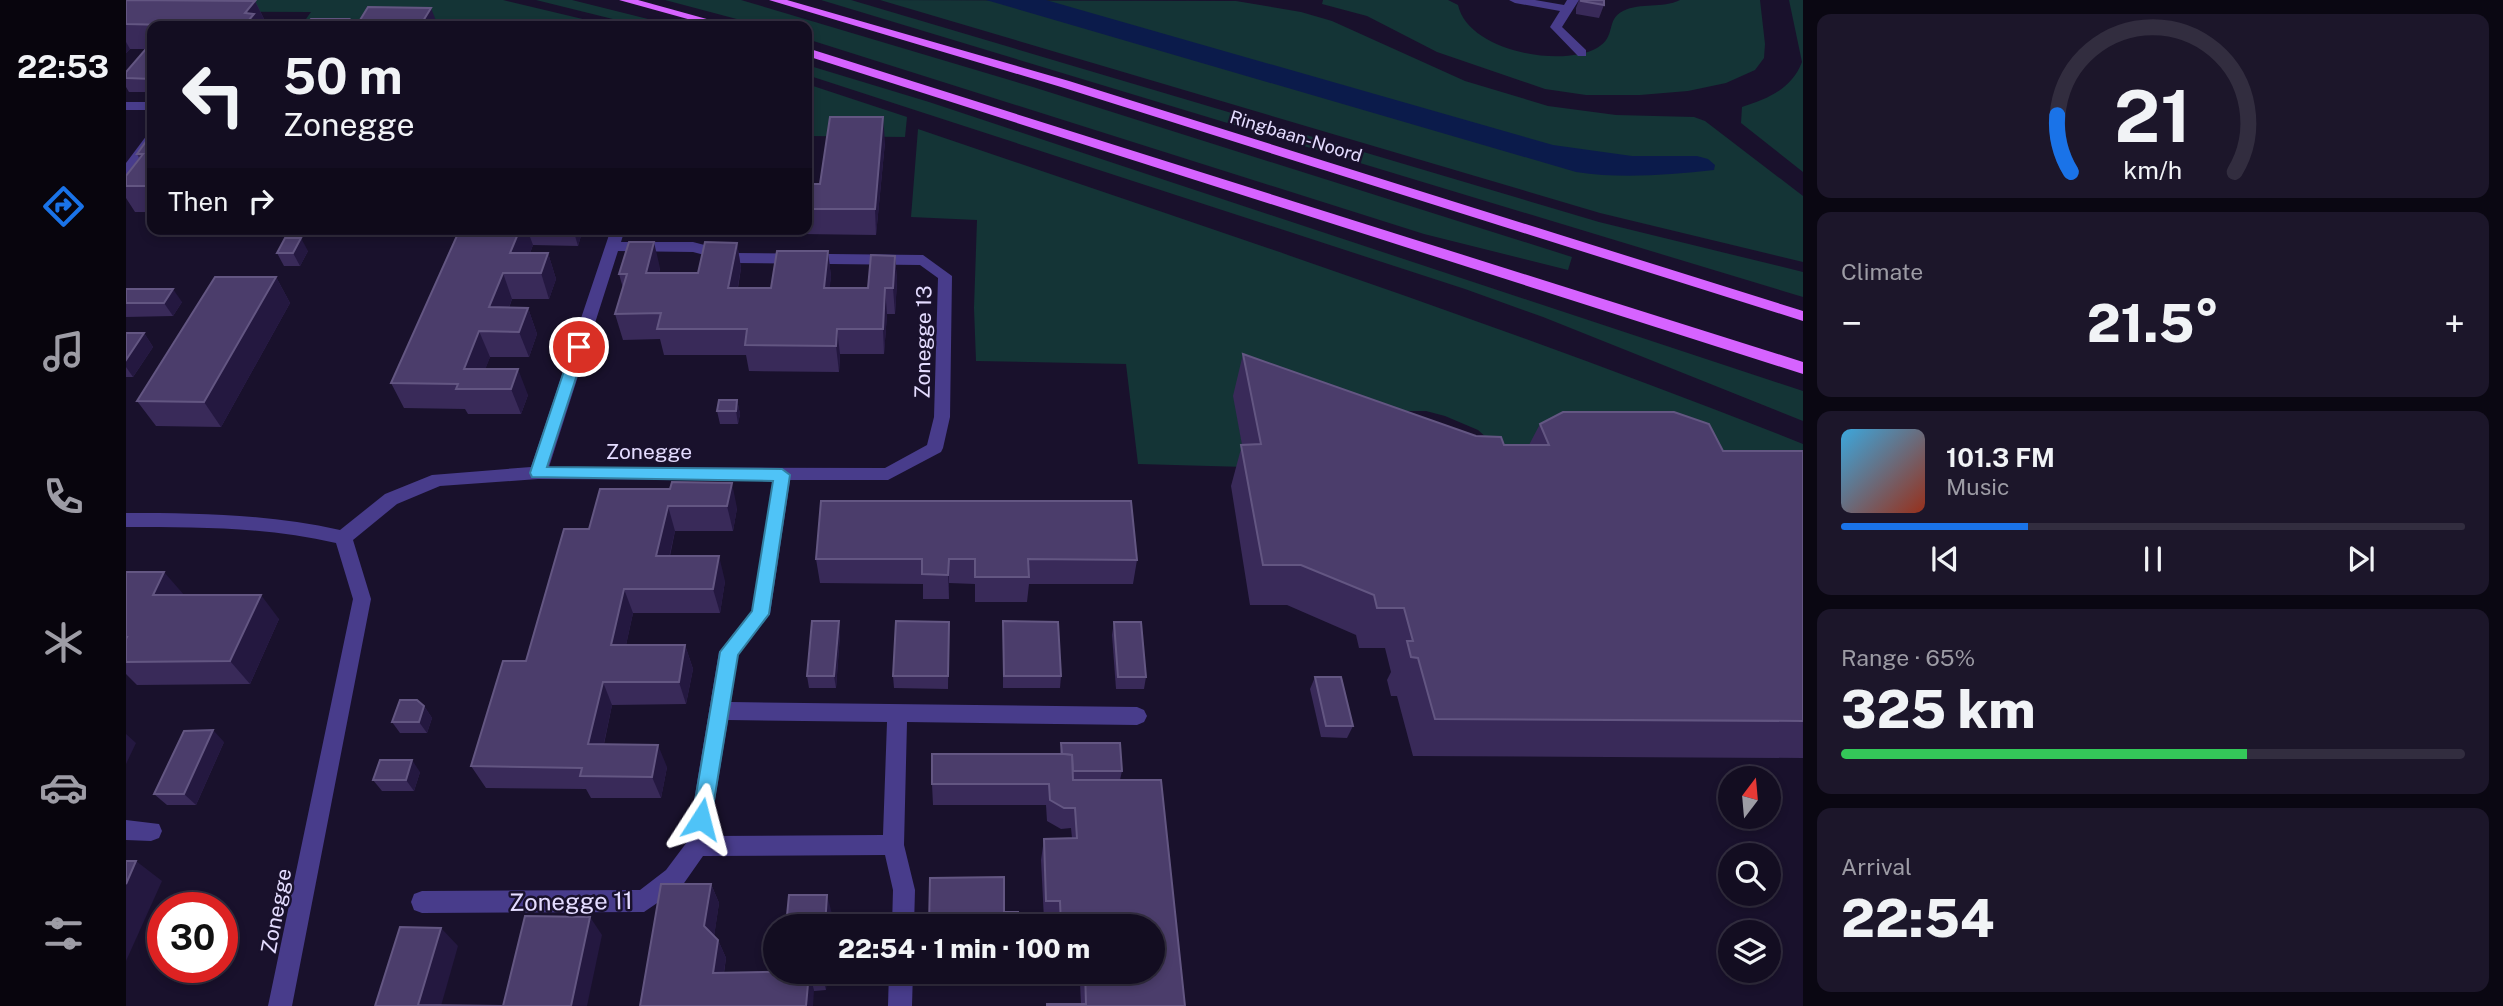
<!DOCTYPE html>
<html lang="en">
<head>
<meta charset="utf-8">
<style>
  body { margin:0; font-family:"Public Sans",sans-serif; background:#1c162a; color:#f1f3f6; height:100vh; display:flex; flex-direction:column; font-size:26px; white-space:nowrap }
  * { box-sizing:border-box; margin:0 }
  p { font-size:23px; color:#9d9ca5 }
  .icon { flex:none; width:38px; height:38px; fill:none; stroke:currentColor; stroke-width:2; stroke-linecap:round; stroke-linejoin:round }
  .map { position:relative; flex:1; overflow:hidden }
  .panel { display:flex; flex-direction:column; gap:14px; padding:14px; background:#0a0712; width:700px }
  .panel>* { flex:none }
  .hud { position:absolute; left:21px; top:21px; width:665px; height:214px; border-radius:14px; box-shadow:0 4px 10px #0003,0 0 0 2px #322d3f; background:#130d21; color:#f1f3f6; overflow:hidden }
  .needle { width:46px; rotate:16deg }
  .tools { position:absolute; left:1592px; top:766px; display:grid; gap:14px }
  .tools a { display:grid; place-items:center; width:63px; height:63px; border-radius:50%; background:#130d21; box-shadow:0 4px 10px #0003,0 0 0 2px #322d3f; font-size:35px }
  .speed { position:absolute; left:21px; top:892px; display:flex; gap:14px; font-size:35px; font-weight:700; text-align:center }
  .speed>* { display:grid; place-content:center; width:91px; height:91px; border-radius:50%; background:#130d21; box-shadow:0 4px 10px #0003,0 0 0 2px #322d3f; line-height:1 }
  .speed .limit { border:10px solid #d22; background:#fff; color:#111 }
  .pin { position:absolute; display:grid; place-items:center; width:60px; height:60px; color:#fff; margin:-30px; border:4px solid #fff; border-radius:50%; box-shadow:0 2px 7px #0007 }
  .me { position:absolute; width:77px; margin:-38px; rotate:9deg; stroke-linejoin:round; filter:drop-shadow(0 0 5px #0008) }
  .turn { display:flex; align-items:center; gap:24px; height:147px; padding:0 21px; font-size:32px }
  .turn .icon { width:91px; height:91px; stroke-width:2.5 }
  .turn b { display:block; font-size:49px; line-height:60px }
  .then { display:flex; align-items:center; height:66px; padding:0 21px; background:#0003; gap:14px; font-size:26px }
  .big { font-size:52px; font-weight:800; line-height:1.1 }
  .panel .card { flex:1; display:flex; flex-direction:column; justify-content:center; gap:10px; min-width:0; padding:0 24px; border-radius:14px; background:#1c162a }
  .panel .dial { align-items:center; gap:0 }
  .dial svg { height:182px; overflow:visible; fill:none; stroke:#322d3f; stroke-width:7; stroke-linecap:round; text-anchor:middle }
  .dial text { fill:#f1f3f6; stroke:none }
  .song { display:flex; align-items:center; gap:21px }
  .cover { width:84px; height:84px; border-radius:10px; background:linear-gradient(135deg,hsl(200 70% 55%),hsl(10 70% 35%)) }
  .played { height:7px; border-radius:4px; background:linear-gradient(90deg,#1a73e8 30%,#322d3f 30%) }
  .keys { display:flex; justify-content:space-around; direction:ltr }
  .heat { display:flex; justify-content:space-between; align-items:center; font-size:38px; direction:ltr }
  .charge { height:10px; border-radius:5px; background:linear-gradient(90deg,#34c759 65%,#322d3f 0) }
  .trip { position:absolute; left:637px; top:914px; width:402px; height:70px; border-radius:35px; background:#130d21; box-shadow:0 4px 10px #0003,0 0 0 2px #322d3f; font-weight:800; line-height:70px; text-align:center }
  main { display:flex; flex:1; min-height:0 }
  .tabs { display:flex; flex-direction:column; width:126px; justify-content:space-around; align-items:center; background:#08050d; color:#9d9ca5 }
  .tabs .icon { width:49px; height:49px }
  .tabs .active { color:#1a73e8 }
  .tabs b { font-size:32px; color:#f1f3f6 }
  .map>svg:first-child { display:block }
  .green { fill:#143436 }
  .water { fill:#0b1b4b }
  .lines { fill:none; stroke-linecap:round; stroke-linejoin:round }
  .street { fill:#483c8b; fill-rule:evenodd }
  .primary { fill:#d663ff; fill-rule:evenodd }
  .wall { fill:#392a59 }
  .shaded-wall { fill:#241840 }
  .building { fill:#4b3d6b; stroke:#635682; stroke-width:2 }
  .route { fill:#4fc3f7; stroke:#337fa1; stroke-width:2 }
  .labels { text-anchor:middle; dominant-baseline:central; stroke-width:5; stroke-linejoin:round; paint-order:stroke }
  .far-street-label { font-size:18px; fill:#e4dcff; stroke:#19112c }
  .street-label { font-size:21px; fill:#e4dcff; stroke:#19112c }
  .near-street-label { font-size:24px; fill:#e4dcff; stroke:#19112c }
</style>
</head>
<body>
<main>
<nav class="tabs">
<b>22:53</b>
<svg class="icon active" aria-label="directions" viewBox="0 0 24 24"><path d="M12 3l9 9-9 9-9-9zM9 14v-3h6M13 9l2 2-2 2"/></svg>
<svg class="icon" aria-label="music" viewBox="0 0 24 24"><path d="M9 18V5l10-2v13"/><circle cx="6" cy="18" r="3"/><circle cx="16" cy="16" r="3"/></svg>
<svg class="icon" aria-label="phone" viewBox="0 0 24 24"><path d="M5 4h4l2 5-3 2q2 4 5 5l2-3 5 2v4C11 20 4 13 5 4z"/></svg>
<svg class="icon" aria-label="climate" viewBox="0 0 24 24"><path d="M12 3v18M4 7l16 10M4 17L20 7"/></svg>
<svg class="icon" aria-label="car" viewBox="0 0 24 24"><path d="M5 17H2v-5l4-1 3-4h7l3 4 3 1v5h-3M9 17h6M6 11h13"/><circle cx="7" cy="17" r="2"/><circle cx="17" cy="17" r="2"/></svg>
<svg class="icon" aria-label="filters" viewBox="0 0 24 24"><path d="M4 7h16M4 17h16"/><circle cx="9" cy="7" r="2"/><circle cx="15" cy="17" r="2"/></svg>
</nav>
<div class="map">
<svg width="1677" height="1006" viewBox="0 0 1677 1006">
  <rect width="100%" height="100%" fill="#19112c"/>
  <!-- green -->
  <g class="green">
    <path d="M0,0H377L486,26H175L185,12L0,11Z"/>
    <path d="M410,0H446L550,26H515Z"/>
    <path d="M539,0H615L907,87L1446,257L1442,270L1298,234L681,39V26H637Z"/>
    <path d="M695,0H725L1473,222L1677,272V297Z"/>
    <path d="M754,0L1110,1L1175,12L1206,21L1339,81L1422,106L1490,115L1568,117L1579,121L1677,196V262L1474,213Z"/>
    <path d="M1197,0H1322L1332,5C1342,51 1435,68 1471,48C1491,37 1479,20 1497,11C1515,2 1536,9 1554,0H1634L1639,44L1638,58L1629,70L1600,83L1562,91L1514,95H1460L1419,89L1311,52L1241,16L1196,4Z"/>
    <path d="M1663,0H1677V172L1615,123L1616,107C1641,99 1666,89 1676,62Z"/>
    <path d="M681,65L803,102L1677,391V421L1417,317L1339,289L681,75Z"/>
    <path d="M681,84L781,117L779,137L681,136Z"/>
    <path d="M792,129C1088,230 1386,328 1677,444V511L1392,466L1352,430L1319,416L1300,411H1280L1263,415L1224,439L1108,396L1120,467L1012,464L1000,364L850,361L848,308L851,220L785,217Z"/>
  </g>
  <!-- water -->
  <path class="water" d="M860,0H920L1427,145L1506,156H1571L1582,159L1589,165L1588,170C1542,175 1495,179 1450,172Z"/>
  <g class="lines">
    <!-- street -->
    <g class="street">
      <path d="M1383,0H1409L1438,5L1441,0H1453L1436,27L1460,50V56H1452L1424,27L1434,11L1389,3Z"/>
      <rect x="0" y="102" width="26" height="8"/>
      <path d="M26,134V147L5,175L0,176V163L21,135Z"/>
      <path d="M485,229H499L495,242H567L609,253L797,255L826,276L824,417L817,448L815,452L762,480H664L644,614L612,655L605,702L1011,707L1018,710L1021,716L1018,722L1011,725L781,722L778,845L789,890L788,926H766L767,890L759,855L577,856L556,886L518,912L296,913L288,910L285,902L288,894L296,891L514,890L540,870L561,842L593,652L626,611L647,480L412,479L314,486L271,504L227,540L245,599L166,1006H142L227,599L210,543C141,527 71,527 0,527V513C72,513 143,514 214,530L259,494L306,475L405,467ZM492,251L567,252L609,263L794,265L812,278L808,417L801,445L759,468L423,467ZM602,720L761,722L757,835L583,836Z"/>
      <path d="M0,820L33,824L36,831L33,838L25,841L0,840Z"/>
      <path d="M763,971H787L786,1006H762Z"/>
    </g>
    <!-- primary -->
    <g class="primary">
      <path d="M493,0H512L606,26H587Z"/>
      <path d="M643,0H661L943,81L1677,311V321L935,87Z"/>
      <path d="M681,48L1677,362V374L681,56Z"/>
    </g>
  </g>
  <!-- wall -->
  <g class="wall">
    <path d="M0,0L129,1L141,25L140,26H26V49H4L0,53Z"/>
    <path d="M1453,0H1478V5L1473,18L1450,14V8Z"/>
    <path d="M26,50V92H3L0,87V72Z"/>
    <path d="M26,133V212H9L0,198V176L13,158L11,154Z"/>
    <path d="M759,142L750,235L676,234V229H681V184H694Z"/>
    <path d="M334,229H457L452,246L407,245L404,253H422L430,279L423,299H386L383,308H402L411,334L403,357H364L359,369L402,395L395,414H342L339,409L278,408L265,383Z"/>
    <path d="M601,229H649L648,234H602Z"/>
    <path d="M611,243L615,268L612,288H645L702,251L705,277L703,288H742L769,256L771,281L769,314H761L758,354H714L713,372L623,371L620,355H538L534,339L497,340L489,314L497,288L493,274L534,268L533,273H572Z"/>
    <path d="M182,251L174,266H158L151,253Z"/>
    <path d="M150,277L164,303L95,427L30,426L11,401Z"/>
    <path d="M0,289L56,302L47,316L0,317Z"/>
    <path d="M0,333H18L27,347L7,377H0Z"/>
    <path d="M1117,354L1350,436L1378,445H1403L1414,424L1597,451H1677V758L1287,756L1271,696H1265L1261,680L1265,672L1259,648H1233L1230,635L1161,605H1124L1105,486L1116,445L1107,396Z"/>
    <path d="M611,400L614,414L612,424H594L591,411Z"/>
    <path d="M544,489L611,508L607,531H549L544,556L599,581L594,613H507L500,645H559L567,669L560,704L486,705L478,744L541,767L535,798H465L460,789L360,788L345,766L400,661L463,529Z"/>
    <path d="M690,559L1011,560L1007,584H903L901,602H849V584L823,583V599H797V584L694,583Z"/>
    <path d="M0,572L58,595L153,619L124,684L11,685L0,674Z"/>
    <path d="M877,621L935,676L934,688H877Z"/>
    <path d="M823,622L822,689L768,688L767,676Z"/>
    <path d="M988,622L1020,677L1018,689H990L986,635Z"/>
    <path d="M714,634L710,688H683L681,676Z"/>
    <path d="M1189,677L1227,726L1221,738L1195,737L1184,689Z"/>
    <path d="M298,706L306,718L301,733H274L266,722Z"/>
    <path d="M98,742L70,805H41L28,794Z"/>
    <path d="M935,743L996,771L994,780L1059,1006L955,1004L954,983L934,982L933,971H1027V926H931V920H918L915,860L918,839L946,838L945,828L935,829L921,821L920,805H807L806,784L934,754Z"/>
    <path d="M294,772L288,791H256L247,780Z"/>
    <path d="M585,884L593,903L588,936L592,940L600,958L598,973L701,971L700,990L514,1006Z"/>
  </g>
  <!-- shaded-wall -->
  <g class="shaded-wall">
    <path d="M129,1L141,25L140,26H118L119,13Z"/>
    <path d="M305,8L312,26H294Z"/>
    <path d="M223,19L226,26H218Z"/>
    <path d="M0,42L4,49L0,53Z"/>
    <path d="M757,117L759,142L750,235L749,209Z"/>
    <path d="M394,229H401L407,245L396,273L384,253Z"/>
    <path d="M447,229H457L452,246Z"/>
    <path d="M175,238L182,251L174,266L167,253Z"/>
    <path d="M528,242L534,268L526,299L520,273Z"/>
    <path d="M611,243L615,268L607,313L602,288Z"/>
    <path d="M702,251L705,277L701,313L698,288Z"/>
    <path d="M422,253L430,279L423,299L415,273Z"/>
    <path d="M769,256L771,281L769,314L767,288Z"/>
    <path d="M377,273L386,299L374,331L363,307Z"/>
    <path d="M150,277L164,303L95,427L78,402Z"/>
    <path d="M759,288L761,314L758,354L757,329Z"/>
    <path d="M47,289L56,302L47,316L38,303Z"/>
    <path d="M402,308L411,334L403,357L393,332Z"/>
    <path d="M711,329L714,354L713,372L710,346Z"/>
    <path d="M353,331L364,357L352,389L338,369Z"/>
    <path d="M18,333L27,347L7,377L0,367V360Z"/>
    <path d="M392,369L402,395L395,414L385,389Z"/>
    <path d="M611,400L614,414L612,424L610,411Z"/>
    <path d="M606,483L611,508L607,531L601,506Z"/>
    <path d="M542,506L549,531L538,580L530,556Z"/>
    <path d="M593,556L599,581L594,613L587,589Z"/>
    <path d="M823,559V599L822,575Z"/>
    <path d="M38,572L59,596L27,595Z"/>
    <path d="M498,589L507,613L495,668L485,645Z"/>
    <path d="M135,595L153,619L124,684L104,661Z"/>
    <path d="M713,621L714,634L710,688L708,676Z"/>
    <path d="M559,645L567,669L560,704L553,682Z"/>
    <path d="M477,682L486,705L473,766L462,744Z"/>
    <path d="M298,706L306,718L301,733L293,722Z"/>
    <path d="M87,730L98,742L70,805L58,794Z"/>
    <path d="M0,734L10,743L0,764Z"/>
    <path d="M532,745L541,767L535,798L526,777Z"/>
    <path d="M286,760L294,772L288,791L280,780Z"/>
    <path d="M10,861L36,881L0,961V884Z"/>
    <path d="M585,884L593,903L587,944L578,926Z"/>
    <path d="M701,895L706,914L705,926H699Z"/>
    <path d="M464,917L476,935L461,1006H445Z"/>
    <path d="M315,928L332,946L315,1006L292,1005Z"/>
    <path d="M592,940L600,958L595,990L587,973Z"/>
    <path d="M695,971H701L700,990Z"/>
    <path d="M683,973L688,990L687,1006H680Z"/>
  </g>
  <!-- building -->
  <g class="building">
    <path d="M0,0L129,1L119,13L128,14L118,26H74L75,25L39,26L40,25L0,24Z"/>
    <path d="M1455,0H1478V5L1455,1Z"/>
    <path d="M242,7L305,8L294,26H245L246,25H231Z"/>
    <path d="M185,19H223L218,26H179Z"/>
    <path d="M19,50H26V79L0,78V72Z"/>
    <path d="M704,117H757L749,209H681V184H694Z"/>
    <path d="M26,133V186H0V176L17,154H11Z"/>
    <path d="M334,229H394L384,253H422L415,273H377L363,307L402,308L393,332L353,331L338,369H392L385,389H330L332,384L265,383Z"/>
    <path d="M159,238H175L167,253H151Z"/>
    <path d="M503,242H528L520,273H572L579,242L611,243L602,288H645L651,251H702L698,288H742L745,255L769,256L767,288H759L757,329H711L710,346L619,345L621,329H531L535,313L489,314L501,274H493Z"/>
    <path d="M89,277H150L78,402L11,401Z"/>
    <path d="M0,289H47L38,303H0Z"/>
    <path d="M0,333H18L0,360Z"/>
    <path d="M1117,354L1350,436L1375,437L1378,445H1423L1414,424L1437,412H1548L1583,424L1597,451H1677V721L1309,719L1292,658L1285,657L1281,641H1287L1278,608H1251L1248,595L1175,565H1137L1115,445L1135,444Z"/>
    <path d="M593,400H611L610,411H591Z"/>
    <path d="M546,482L606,483L601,506H542L530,556H593L587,589H498L485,645H559L553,682H477L462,744L532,745L526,777L454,776L456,768L345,766L377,661H400L438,529H463L474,489H544Z"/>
    <path d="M695,501H1005L1011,560L902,559L903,577H849V559H823L822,575L796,574V559H690Z"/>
    <path d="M0,572H38L27,595H135L104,661L0,662V639L1,637H0Z"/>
    <path d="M686,621H713L708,676H681Z"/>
    <path d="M770,621L823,622L822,676H767Z"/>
    <path d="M877,621L932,622L935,676H878Z"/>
    <path d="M988,622H1015L1020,677H992Z"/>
    <path d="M1189,677H1215L1227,726H1200Z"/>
    <path d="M274,700H291L298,706L293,722H266Z"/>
    <path d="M87,730L58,794H28L58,731Z"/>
    <path d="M935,743H994L996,771H947L946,755L936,754Z"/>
    <path d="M806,754H938L946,755L947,780H1035L1059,1006H921V1004H960L959,971H1027V926H935L934,901H920L918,839L951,838L949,808H938L924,800L923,784H806Z"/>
    <path d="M254,760H286L280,780H247Z"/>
    <path d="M0,861H10L0,884Z"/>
    <path d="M878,877V912H892V926H803L804,878Z"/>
    <path d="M535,884H585L578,926L592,940L587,973L695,971V972L683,973L680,1006H514Z"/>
    <path d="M663,895H701L699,926H660Z"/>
    <path d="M399,916L464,917L445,1006H249L274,927L315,928L292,1005L377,1006Z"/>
  </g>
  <!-- route -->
  <path class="route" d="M453,342L460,347L421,467L656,469L664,475L643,614L612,655L585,819L582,825L575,828L569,825L566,819L594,652L626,611L647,481L406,477L404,473L446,347Z"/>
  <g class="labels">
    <!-- far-street labels -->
    <g class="far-street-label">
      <text transform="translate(1170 136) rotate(17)">Ringbaan-Noord</text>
    </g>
    <!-- street labels -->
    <g class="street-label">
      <text transform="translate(797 342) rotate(-89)">Zonegge 13</text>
      <text x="523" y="451">Zonegge</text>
      <text transform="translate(150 911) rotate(-79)">Zonegge</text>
    </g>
    <!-- near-street labels -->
    <g class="near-street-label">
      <text transform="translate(445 901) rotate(-1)">Zonegge 11</text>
    </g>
  </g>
</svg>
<div class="tools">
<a><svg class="needle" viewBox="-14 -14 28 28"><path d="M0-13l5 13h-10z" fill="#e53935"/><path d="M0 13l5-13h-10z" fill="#9d9ca5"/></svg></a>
<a><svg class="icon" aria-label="search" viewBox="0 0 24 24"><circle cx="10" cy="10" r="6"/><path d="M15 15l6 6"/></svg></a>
<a><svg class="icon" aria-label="layers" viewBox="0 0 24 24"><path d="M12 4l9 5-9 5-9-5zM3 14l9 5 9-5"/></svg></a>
</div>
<div class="speed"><div class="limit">30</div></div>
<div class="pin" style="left:453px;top:347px;background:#d93025"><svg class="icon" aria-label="arrive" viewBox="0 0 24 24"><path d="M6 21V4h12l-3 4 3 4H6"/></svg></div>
<svg class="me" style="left:575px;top:819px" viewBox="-20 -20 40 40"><path d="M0-17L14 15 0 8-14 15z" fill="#4fc3f7" stroke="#fff" stroke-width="4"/></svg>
<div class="trip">22:54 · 1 min · 100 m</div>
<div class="hud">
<div class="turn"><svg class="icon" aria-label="left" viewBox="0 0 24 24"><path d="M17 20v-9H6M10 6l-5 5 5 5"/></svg><div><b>50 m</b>Zonegge</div></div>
<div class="then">Then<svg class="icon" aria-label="right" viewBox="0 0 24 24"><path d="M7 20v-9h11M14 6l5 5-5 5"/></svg></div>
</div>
</div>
<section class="panel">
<div class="card dial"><svg viewBox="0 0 100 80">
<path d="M14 69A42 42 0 1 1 86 69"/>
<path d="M14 69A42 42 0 0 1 8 44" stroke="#1a73e8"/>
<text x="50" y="56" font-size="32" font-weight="700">21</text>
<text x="50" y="72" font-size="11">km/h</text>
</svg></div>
<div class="card"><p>Climate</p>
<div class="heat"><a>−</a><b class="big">21.5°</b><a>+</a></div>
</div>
<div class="card">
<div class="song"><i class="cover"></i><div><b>101.3 FM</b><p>Music</p></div></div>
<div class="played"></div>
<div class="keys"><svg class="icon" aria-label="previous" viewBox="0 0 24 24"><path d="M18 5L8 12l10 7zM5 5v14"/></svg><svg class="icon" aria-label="pause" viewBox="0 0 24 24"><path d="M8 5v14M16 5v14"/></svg><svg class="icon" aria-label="next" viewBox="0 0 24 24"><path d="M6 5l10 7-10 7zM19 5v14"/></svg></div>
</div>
<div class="card"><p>Range · 65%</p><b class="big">325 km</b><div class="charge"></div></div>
<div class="card"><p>Arrival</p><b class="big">22:54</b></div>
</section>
</main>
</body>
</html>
